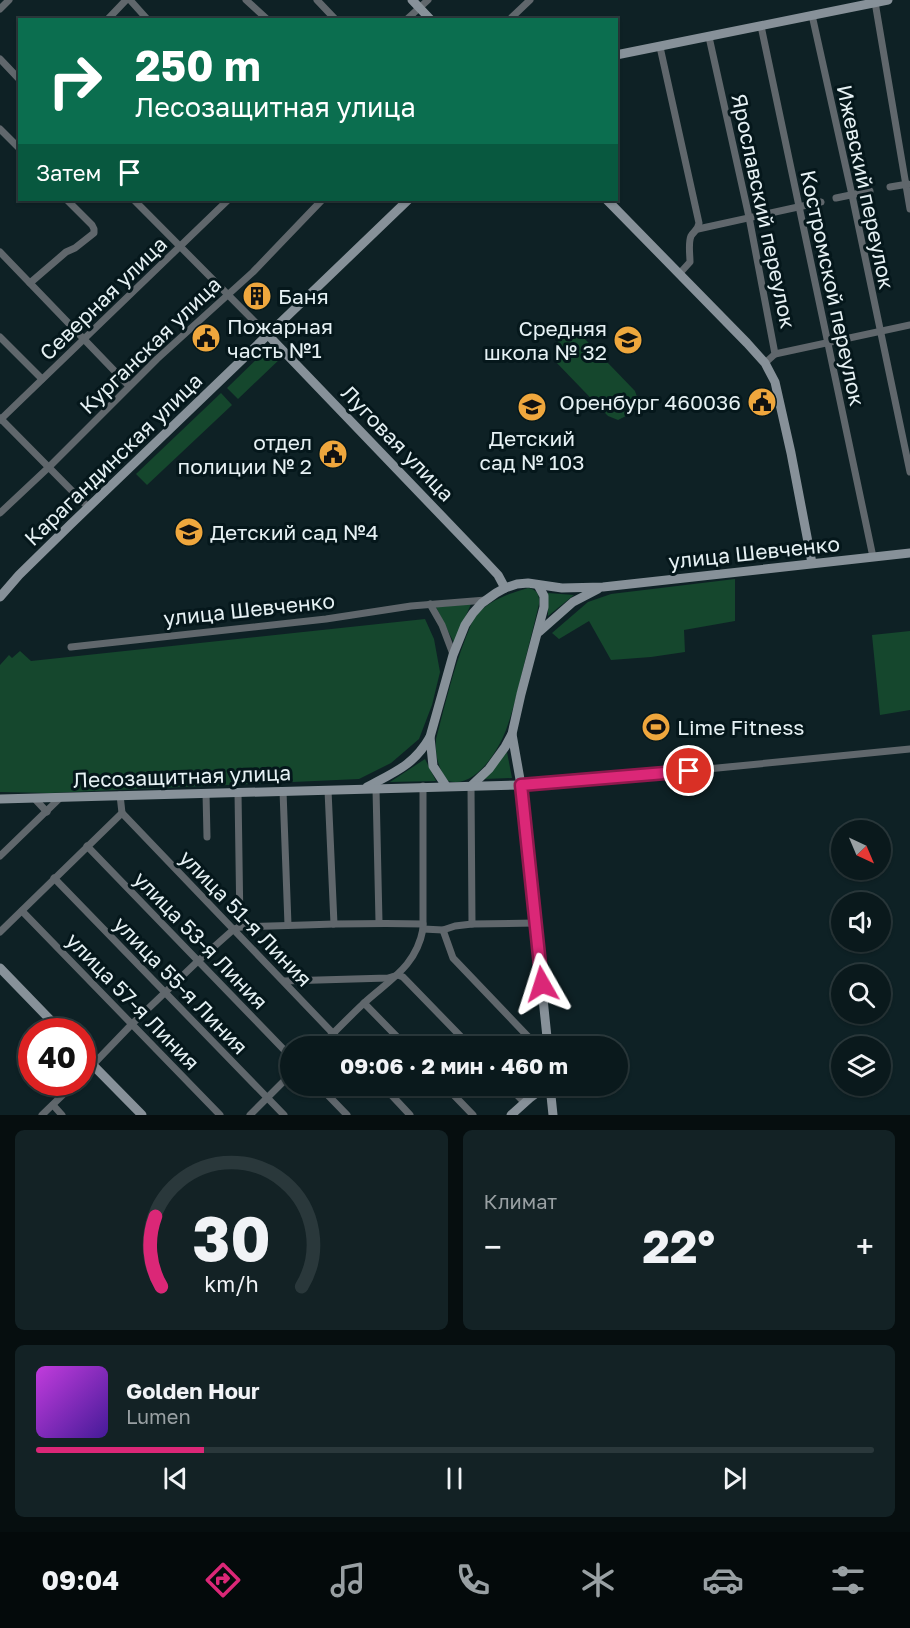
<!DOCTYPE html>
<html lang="ru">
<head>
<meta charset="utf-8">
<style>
  body { margin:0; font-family:"Golos Text",sans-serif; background:#132225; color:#f1f3f6; height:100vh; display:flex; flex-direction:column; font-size:22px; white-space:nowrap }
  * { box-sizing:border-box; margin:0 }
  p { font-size:20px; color:#99a0a3 }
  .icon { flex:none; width:33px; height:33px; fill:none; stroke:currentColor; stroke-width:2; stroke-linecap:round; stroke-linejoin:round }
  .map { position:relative; height:1115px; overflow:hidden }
  .details { display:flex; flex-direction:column; gap:15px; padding:15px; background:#060e0f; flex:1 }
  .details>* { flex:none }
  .top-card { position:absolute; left:18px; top:18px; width:600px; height:183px; border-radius:0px; box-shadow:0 2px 4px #0004,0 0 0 2px #2a383b; background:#0b6e4f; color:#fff; overflow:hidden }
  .needle { width:39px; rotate:136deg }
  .buttons { position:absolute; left:831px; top:820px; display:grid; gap:12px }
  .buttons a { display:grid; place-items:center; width:60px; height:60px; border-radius:50%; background:#0a191c; box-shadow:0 2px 4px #0004,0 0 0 2px #2a383b; font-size:30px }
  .speed { position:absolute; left:18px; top:1018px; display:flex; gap:12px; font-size:30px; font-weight:700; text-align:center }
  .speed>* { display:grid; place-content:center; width:78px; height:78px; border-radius:50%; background:#0a191c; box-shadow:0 2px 4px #0004,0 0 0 2px #2a383b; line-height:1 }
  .speed .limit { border:9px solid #d22; background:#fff; color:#111 }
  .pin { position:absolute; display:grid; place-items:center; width:51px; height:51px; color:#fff; margin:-26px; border:3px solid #fff; border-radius:50%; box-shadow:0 2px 6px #0007 }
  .me { position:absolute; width:66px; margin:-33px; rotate:354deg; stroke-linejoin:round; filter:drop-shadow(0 0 4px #0008) }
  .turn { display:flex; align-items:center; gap:21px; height:126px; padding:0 18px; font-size:27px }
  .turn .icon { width:78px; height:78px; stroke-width:2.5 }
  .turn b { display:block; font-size:42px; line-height:51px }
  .then { display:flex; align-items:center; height:57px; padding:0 18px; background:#0003; gap:12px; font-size:22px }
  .big { font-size:45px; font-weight:700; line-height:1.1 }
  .details .widget { flex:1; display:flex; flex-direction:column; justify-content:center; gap:9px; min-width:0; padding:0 21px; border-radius:9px; background:#132225 }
  .details .dial { align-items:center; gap:0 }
  .dial svg { height:156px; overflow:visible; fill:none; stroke:#2a383b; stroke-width:7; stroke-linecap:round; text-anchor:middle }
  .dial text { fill:#f1f3f6; stroke:none }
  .song { display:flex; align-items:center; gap:18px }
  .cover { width:72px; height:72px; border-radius:9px; background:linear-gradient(135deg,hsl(290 70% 55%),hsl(260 70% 35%)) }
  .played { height:6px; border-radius:3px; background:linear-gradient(90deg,#db2777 20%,#2a383b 20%) }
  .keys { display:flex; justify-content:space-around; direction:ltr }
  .heat { display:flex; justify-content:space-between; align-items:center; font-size:33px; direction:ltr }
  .details .tiles { flex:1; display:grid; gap:15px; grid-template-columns:1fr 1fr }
  .widget:last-child { grid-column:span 2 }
  .trip { position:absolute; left:280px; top:1036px; width:348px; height:60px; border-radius:30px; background:#0a191c; box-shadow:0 2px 4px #0004,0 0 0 2px #2a383b; font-weight:700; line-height:60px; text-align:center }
  .dock { display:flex; height:96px; justify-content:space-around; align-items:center; background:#040a0b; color:#99a0a3 }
  .dock .icon { width:42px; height:42px }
  .dock .current { color:#db2777 }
  .dock b { font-size:27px; color:#f1f3f6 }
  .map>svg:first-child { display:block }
  .green { fill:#15472d }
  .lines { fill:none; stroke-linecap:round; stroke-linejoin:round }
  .street { stroke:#60676c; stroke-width:7 }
  .secondary { stroke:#879199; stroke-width:9 }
  .route-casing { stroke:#8e194d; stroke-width:15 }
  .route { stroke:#db2777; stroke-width:10 }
  .labels { text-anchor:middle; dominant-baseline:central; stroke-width:6; stroke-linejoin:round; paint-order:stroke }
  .street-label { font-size:21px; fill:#e6f1f4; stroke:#05171b }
  .poi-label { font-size:21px; fill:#e6f1f4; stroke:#05171b; text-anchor:start }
</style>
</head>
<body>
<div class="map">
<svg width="910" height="1115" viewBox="0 0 910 1115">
  <rect width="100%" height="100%" fill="#0e2125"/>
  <!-- green -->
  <g class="green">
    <path d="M569,333L581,335L635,391L638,400L632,413L618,420L608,416L554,360C553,345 557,341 569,333Z"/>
    <path d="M271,345L282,357L238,399L227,388Z"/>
    <path d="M221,393L232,405L147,485L136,474Z"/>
    <path d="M735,579V621L684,630L685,652L651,657L611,660L589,621L559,639L552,633L588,602L611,594Z"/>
    <path d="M528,588C537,589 540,596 539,604C533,630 526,655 520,681C516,697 512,714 506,730C498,751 475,789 448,781C438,769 435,755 436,739C445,705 453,670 466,637C469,631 471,622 476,616C487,601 510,593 528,588Z"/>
    <path d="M548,593L574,595L548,616Z"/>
    <path d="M471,604L454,643L436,607Z"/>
    <path d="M425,619L434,639L440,672L432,705L419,739L391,763L359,779L50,793L0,792V665L9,655L12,658L20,651L31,661Z"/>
    <path d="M910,631V710L880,715L872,635Z"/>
    <path d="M507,752L512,778L484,779Z"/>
    <path d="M425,759L436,781L390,782Z"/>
  </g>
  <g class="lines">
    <!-- street -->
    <g class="street">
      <path d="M130,0L148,20"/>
      <path d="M246,0L268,20"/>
      <path d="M317,0L336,20"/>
      <path d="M875,2L910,209"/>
      <path d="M0,9L9,0"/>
      <path d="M812,15L852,195L910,472"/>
      <path d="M107,20L126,0"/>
      <path d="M406,20L428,0"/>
      <path d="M509,20L530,0"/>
      <path d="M761,26L873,557"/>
      <path d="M709,37L749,217L775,354L765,363"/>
      <path d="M660,47L699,223C698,230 694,231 691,236C688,243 690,255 690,262L680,273"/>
      <path d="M0,59L20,80"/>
      <path d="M0,129L20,149"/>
      <path d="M890,187L908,184"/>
      <path d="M836,198L870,191"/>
      <path d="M134,200L268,335"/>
      <path d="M698,229L821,202"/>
      <path d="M0,252L129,386"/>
      <path d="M30,283L66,252L75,248L94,233V229L92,225L67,200"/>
      <path d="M0,337L42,379"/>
      <path d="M775,354L910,325"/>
      <path d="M0,418L88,507"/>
      <path d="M0,420L228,200"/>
      <path d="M0,513L49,467L157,359L253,272L322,200"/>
      <path d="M430,604L442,625L453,654"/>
      <path d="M71,647L326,619L411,606L486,600"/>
      <path d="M521,785L626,777L910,749"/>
      <path d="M471,786L472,924"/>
      <path d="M376,789L379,922"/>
      <path d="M328,790L334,924"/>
      <path d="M283,791L288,925"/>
      <path d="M238,792L240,927"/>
      <path d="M206,793L207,837"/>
      <path d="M34,798L47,812"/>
      <path d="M122,813L346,1047"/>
      <path d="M87,846L291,1057"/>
      <path d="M0,856L61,797"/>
      <path d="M54,878L284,1115"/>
      <path d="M22,911L220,1115"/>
      <path d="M423,929L443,930L455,926L472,924L536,923"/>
      <path d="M443,930L453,958L538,1047"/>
      <path d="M0,932L122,813L120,795"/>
      <path d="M284,981L388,978L398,975L403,977L471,1047"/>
      <path d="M364,1003L407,1047"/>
      <path d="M319,1047C334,1033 348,1018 363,1004C389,980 416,967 423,929V786"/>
      <path d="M82,1076L132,1024L198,961L234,929L240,927C301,925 362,922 423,924"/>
      <path d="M319,1086L347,1115"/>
      <path d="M383,1086L410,1115"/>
      <path d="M445,1086L473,1115"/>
      <path d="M508,1086L525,1103"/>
      <path d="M53,1105L62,1115"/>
      <path d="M42,1115L75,1083"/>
      <path d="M250,1115L291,1074"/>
    </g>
    <!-- secondary -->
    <g class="secondary">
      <path d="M412,0L431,20"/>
      <path d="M616,55L888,0"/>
      <path d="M607,200L747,343L765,363L775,382L791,453L812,563"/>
      <path d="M268,335L483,559L498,575L505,588"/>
      <path d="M0,597L19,575L71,524L408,200"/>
      <path d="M539,632L573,602L598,589"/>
      <path d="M512,734L521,785L548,1047"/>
      <path d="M446,786L433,766L430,737L453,655L465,625L473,613L482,603L496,593L505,588L517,584L528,583L562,588L603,587L910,553"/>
      <path d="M471,786L489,769L505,747L512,734L521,694L544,607V596L538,585"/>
      <path d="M367,787C395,772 414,765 430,737"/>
      <path d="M0,799L521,785"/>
      <path d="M0,968L62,1032"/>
      <path d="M82,1054L142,1115"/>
      <path d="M550,1086L553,1115"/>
      <path d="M511,1115L530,1098L546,1086"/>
    </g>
  </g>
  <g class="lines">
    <!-- route casing -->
    <g class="route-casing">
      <path id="route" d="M542,984L521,785L689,771"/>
    </g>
    <!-- route -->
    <use href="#route" class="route"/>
  </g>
  <!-- icons -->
  <defs>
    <g id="building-disc" transform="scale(1.5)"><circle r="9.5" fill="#efa73d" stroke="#05171b"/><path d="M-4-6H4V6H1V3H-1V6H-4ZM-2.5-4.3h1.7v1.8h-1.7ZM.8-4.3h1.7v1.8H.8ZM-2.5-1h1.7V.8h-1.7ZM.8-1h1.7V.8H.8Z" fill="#111"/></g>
    <g id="civic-disc" transform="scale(1.5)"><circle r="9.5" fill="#efa73d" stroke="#05171b"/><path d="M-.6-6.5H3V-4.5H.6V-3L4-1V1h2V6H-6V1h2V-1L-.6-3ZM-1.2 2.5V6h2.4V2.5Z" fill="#111"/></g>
    <g id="school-disc" transform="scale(1.5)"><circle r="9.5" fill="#efa73d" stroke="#05171b"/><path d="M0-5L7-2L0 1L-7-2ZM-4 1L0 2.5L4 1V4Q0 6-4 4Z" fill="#111"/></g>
    <g id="stadium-disc" transform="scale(1.5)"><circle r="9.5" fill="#efa73d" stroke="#05171b"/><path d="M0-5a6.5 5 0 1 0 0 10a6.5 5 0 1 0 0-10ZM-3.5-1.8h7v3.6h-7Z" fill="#111"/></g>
  </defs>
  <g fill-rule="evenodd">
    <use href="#building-disc" x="257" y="296"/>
    <use href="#civic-disc" x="206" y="338"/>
    <use href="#school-disc" x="628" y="340"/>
    <use href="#civic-disc" x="762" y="402"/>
    <use href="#school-disc" x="532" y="407"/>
    <use href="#civic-disc" x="333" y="454"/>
    <use href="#school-disc" x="189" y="532"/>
    <use href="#stadium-disc" x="656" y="727"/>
  </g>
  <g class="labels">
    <!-- street labels -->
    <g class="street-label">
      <text transform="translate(866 187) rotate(78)">Ижевский переулок</text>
      <text transform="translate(764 211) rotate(78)">Ярославский переулок</text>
      <text transform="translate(833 288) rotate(78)">Костромской переулок</text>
      <text transform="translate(103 298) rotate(-44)">Северная улица</text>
      <text transform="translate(150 345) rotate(-44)">Курганская улица</text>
      <text transform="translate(398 443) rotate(46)">Луговая улица</text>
      <text transform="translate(113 459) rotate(-44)">Карагандинская улица</text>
      <text transform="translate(754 552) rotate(-6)">улица Шевченко</text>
      <text transform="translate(249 609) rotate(-6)">улица Шевченко</text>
      <text transform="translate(182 776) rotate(-2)">Лесозащитная улица</text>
      <text transform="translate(246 918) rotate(46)">улица 51-я Линия</text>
      <text transform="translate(201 940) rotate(46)">улица 53-я Линия</text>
      <text transform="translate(181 985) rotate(46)">улица 55-я Линия</text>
      <text transform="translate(133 1001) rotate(46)">улица 57-я Линия</text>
    </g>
    <!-- poi labels -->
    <g class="poi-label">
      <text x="278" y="296">Баня</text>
      <text x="227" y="326">Пожарная<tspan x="227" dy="24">часть №1</tspan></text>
      <text x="607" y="328" text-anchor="end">Средняя<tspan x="607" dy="24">школа № 32</tspan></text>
      <text x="741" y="402" text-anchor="end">Оренбург 460036</text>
      <text x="532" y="438" text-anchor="middle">Детский<tspan x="532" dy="24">сад № 103</tspan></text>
      <text x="312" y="442" text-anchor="end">отдел<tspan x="312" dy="24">полиции № 2</tspan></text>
      <text x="210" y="532">Детский сад №4</text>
      <text x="677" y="727">Lime Fitness</text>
    </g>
  </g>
</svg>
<div class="buttons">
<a><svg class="needle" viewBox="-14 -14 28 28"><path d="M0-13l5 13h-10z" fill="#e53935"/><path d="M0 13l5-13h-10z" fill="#99a0a3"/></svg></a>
<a><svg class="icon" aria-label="sound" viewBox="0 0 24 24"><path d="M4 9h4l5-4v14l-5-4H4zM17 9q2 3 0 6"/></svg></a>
<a><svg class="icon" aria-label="search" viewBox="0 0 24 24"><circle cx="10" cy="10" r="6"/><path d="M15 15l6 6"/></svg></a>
<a><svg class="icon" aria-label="layers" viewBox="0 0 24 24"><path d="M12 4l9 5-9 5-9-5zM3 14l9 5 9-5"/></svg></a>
</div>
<div class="speed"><div class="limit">40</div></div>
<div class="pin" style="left:689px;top:771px;background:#d93025"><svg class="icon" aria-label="arrive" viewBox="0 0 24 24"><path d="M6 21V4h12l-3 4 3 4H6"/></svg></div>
<svg class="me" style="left:542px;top:984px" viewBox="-20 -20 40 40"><path d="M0-17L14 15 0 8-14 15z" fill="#db2777" stroke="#fff" stroke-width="4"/></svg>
<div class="trip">09:06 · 2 мин · 460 m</div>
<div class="top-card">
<div class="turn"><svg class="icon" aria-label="right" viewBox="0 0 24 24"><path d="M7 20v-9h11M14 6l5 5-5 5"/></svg><div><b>250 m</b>Лесозащитная улица</div></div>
<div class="then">Затем<svg class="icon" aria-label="arrive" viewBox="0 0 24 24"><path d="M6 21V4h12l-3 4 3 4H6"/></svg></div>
</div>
</div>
<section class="details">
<div class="tiles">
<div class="widget dial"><svg viewBox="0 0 100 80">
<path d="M14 69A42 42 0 1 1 86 69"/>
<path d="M14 69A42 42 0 0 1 11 33" stroke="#db2777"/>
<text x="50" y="56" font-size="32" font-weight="700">30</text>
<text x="50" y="72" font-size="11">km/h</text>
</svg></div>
<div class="widget"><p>Климат</p>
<div class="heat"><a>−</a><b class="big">22°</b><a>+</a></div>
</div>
<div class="widget">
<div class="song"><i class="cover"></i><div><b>Golden Hour</b><p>Lumen</p></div></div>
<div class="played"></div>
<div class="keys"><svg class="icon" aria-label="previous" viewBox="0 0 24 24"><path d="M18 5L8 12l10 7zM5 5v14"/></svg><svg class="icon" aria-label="pause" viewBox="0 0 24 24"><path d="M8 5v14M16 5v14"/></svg><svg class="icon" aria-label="next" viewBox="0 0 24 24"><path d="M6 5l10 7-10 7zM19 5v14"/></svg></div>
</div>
</div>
</section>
<nav class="dock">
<b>09:04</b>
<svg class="icon current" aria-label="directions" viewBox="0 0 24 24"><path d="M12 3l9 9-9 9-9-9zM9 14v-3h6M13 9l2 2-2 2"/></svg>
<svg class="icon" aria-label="music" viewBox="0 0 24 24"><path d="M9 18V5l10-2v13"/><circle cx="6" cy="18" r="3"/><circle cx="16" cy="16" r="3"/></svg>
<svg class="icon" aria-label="phone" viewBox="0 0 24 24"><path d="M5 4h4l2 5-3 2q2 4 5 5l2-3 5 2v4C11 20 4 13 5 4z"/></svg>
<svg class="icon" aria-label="climate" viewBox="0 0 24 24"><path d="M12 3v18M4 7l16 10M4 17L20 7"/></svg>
<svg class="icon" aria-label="car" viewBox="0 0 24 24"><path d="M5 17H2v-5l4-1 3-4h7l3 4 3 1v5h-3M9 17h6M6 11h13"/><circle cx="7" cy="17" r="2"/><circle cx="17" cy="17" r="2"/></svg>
<svg class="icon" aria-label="filters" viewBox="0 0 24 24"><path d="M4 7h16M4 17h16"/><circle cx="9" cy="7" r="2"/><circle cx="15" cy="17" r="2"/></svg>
</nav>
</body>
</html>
